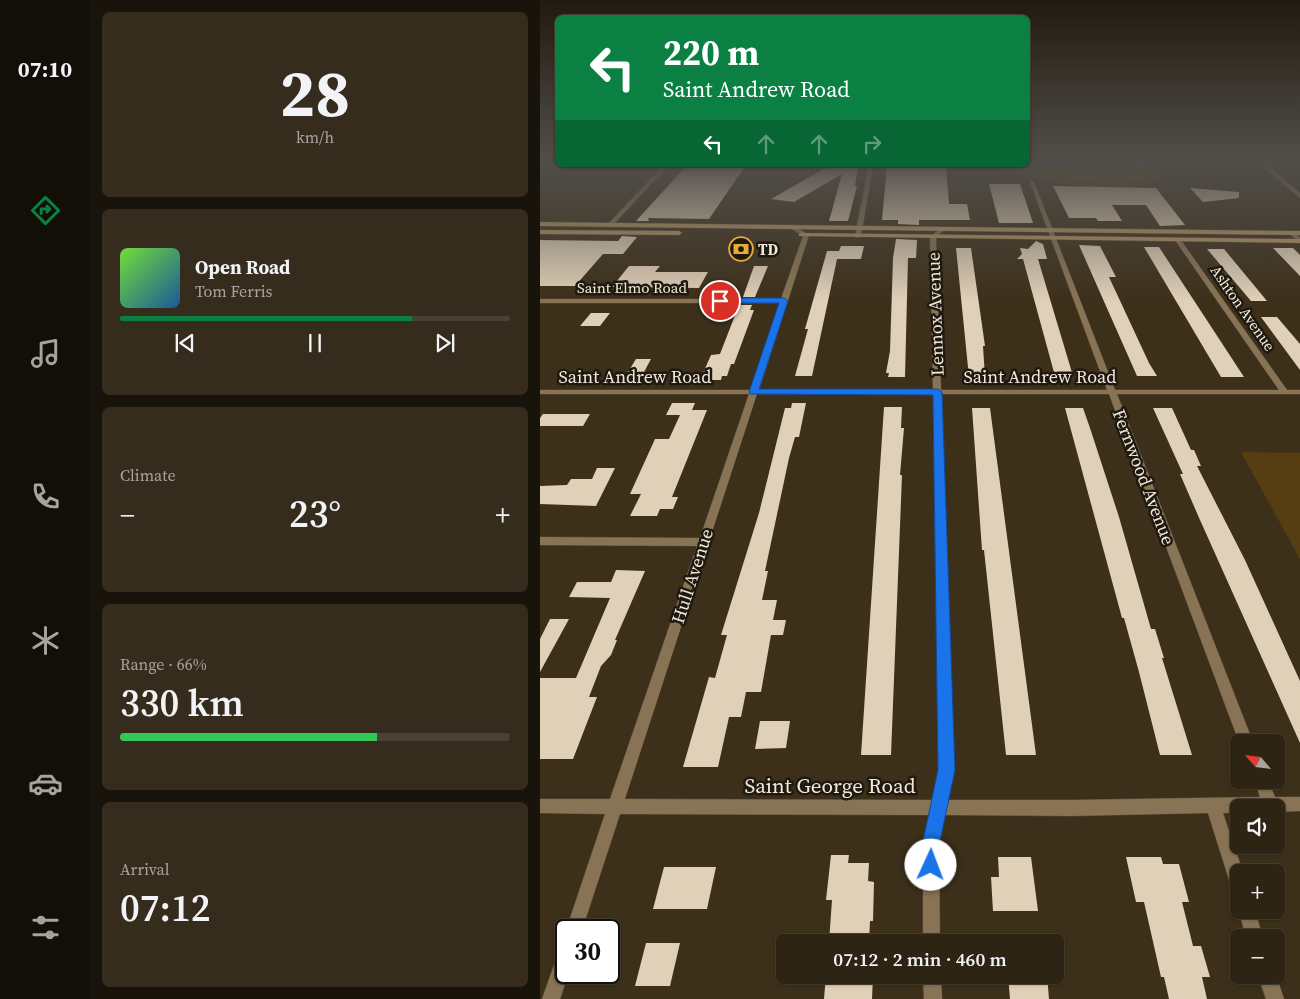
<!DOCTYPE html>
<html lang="en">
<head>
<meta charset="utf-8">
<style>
  body { margin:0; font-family:"Source Serif 4",serif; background:#362c1d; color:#f1f3f6; height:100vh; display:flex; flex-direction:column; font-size:19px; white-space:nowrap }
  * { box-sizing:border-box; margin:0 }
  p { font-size:16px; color:#a7a4a0 }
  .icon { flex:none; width:28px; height:28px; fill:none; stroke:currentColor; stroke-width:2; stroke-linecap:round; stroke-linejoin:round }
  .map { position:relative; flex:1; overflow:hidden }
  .panel { display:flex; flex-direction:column; gap:12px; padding:12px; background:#19140b; width:450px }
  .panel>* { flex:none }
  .top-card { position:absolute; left:15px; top:15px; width:475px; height:152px; border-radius:8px; box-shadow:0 1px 4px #0004,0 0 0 1px #494134; background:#0b8043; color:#fff; overflow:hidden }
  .needle { width:32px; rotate:298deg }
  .controls { position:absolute; left:690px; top:734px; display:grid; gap:10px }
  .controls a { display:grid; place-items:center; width:55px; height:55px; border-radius:8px; background:#2e2414; box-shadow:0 1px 4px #0004,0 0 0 1px #494134; font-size:25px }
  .speed { position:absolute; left:15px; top:919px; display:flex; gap:10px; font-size:25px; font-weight:700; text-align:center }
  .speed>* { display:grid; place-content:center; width:65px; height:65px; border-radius:50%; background:#2e2414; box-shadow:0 1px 4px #0004,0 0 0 1px #494134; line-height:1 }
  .speed .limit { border:2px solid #111; border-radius:8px; background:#fff; color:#111 }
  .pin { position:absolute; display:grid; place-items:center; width:42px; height:42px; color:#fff; margin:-21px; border:2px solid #fff; border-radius:50%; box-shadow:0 1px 5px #0007 }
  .me { position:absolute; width:55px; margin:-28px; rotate:2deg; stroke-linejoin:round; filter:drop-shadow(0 0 4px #0008) }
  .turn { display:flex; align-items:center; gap:18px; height:105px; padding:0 25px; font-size:22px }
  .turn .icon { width:65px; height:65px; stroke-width:2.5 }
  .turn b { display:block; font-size:35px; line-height:42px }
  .lanes { display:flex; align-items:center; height:48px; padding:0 25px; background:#0003; justify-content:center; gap:25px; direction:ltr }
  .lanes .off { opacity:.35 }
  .big { font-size:38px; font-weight:600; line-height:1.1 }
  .panel .widget { flex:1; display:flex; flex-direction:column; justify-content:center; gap:8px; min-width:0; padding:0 18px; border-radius:8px; background:#362c1d }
  .panel .dial { align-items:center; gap:0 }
  .dial b { font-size:65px; line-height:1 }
  .song { display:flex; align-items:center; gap:15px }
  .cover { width:60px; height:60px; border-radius:8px; background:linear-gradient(135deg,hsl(100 70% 55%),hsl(210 70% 35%)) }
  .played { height:5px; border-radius:2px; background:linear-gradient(90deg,#0b8043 75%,#494134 75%) }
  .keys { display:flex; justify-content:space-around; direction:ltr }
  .heat { display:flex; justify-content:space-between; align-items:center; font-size:28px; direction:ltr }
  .charge { height:8px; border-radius:4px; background:linear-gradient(90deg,#34c759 66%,#494134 0) }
  .trip { position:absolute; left:236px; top:934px; width:288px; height:50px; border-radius:8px; background:#2e2414; box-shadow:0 1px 4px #0004,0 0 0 1px #494134; font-weight:600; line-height:50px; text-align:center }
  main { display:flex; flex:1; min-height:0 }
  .tabs { display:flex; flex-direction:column; width:90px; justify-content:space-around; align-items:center; background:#120e08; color:#a7a4a0 }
  .tabs .icon { width:35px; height:35px }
  .tabs .on { color:#0b8043 }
  .tabs b { font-size:22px; color:#f1f3f6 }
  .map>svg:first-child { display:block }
  .green { fill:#573e12 }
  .water { fill:#6b4900 }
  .building { fill:#e1d0b8 }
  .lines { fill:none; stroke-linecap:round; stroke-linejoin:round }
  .street-casing { stroke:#5a4d3a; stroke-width:1 }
  .secondary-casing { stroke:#5a4d3a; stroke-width:1 }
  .street { fill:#887455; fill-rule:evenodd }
  .secondary { fill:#b99967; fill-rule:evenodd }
  .route { fill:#1a73e8; stroke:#114b97 }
  .labels { text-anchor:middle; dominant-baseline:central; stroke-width:5; stroke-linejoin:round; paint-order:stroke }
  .far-poi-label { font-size:15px; font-weight:bold; fill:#f0e8db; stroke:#1f1910; text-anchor:start }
  .far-street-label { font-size:15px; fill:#f0e8db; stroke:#1f1910 }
  .street-label { font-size:18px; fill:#f0e8db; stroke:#1f1910 }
  .near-street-label { font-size:21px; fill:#f0e8db; stroke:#1f1910 }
</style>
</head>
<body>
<main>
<nav class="tabs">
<b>07:10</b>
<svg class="icon on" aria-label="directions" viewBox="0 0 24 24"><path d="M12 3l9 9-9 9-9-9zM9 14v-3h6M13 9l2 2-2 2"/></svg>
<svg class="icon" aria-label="music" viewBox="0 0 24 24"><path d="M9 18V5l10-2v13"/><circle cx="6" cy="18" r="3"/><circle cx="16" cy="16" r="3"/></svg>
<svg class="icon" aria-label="phone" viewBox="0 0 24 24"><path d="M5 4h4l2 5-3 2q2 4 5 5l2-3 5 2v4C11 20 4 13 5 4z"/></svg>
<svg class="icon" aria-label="climate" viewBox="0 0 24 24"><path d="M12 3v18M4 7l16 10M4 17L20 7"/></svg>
<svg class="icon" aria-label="car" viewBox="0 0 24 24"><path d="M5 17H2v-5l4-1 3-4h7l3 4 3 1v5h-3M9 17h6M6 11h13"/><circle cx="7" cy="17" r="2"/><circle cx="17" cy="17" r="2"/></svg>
<svg class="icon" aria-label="filters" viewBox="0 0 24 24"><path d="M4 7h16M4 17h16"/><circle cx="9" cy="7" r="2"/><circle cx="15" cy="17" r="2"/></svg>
</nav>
<section class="panel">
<div class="widget dial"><b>28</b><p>km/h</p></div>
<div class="widget">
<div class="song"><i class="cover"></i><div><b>Open Road</b><p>Tom Ferris</p></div></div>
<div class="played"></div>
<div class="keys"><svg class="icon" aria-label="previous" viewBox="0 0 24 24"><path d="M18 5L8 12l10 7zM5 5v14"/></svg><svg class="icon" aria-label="pause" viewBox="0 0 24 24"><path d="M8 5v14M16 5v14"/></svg><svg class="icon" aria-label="next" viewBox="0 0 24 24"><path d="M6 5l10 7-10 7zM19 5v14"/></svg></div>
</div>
<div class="widget"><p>Climate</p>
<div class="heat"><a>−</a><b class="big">23°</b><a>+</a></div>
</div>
<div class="widget"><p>Range · 66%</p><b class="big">330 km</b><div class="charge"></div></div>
<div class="widget"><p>Arrival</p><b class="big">07:12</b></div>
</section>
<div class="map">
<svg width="760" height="999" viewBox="0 0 760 999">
  <rect width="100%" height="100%" fill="#3d301b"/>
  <!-- green -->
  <g class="green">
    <path d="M488,161H593L594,167L587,177L575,178L482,165H488Z"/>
    <path d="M602,161H608L622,179C580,198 493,182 451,165H471L527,177L590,182L597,181L604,165Z"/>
    <path d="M701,452L760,453V559Z"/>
  </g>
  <!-- water -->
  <path class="water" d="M593,161H602L606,171L604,178L597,181C563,183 502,177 471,165L575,178L587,177L594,167Z"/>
  <!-- building -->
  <g class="building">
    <path d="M147,165H206L169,219L108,218L109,221H96Z"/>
    <path d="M347,165H406L409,204H427L430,220H379V225L358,224V220H342Z"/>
    <path d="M289,166H318L315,186H317L308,221H289L302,174L254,202L231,199Z"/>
    <path d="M449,184H480L493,223H459Z"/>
    <path d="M513,186L616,188L645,225L620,226L606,205H572L582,221H558L556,218H529Z"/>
    <path d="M650,188L699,192V198L663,202Z"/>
    <path d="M82,236L97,237L83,254H63L35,286H0V240L78,241Z"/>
    <path d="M356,239L377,240L376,258H368L365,377H348L349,373H346L350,351L353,258Z"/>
    <path d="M496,241L503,244L507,259H498L533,376H515L483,259H477L482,254L480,248L488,249Z"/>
    <path d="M539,245L560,246L576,277H569L609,363L617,376H597Z"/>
    <path d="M301,246H324L321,259H297L272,376H255L268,329H265L287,251H299Z"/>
    <path d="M604,247H619L704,377H681Z"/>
    <path d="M416,248H431L445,346H443L445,377H429Z"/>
    <path d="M733,248H753L760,255V276Z"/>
    <path d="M667,249H684L727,301H711Z"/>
    <path d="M89,266H120L115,272H168L159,288L72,287Z"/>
    <path d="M214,266H228L215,297H203Z"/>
    <path d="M199,305H212L210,310H214L194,364H191L187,376H182L181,380H160L171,355L180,354Z"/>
    <path d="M51,313H70L60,326H40Z"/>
    <path d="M721,317H737L760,344V370Z"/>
    <path d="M96,359H111L104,372H88Z"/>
    <path d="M132,403H155L152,410H167L132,497H138L133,509H120L117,516H90L101,494H90L115,439H129L140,415H126Z"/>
    <path d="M252,403H266L259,437H255L249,458L225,571H228L222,600H237L233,620H246L243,635H231L221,692H206L201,717H189L178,767H143L169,677L175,678L187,635H181L219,513L245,408H251Z"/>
    <path d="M344,407H362L361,428H364L360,475H362L351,755H321Z"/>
    <path d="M432,408H450L496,755H466L444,550H442Z"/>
    <path d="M525,408H543L550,428L579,517L611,629H615L624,658H622L652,755H620L599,672L584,618H582Z"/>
    <path d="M613,408H632L651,450H654L661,466H657L705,560L760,681V743L660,520L640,474H643Z"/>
    <path d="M3,414H50L43,426H0V418Z"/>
    <path d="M57,468H75L56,506L0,504V486L27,485L31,479H52Z"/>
    <path d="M76,570L105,571L75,640H77L71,655L61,666L49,697H57L33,759H0V678H36L70,598L29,597L37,582H71Z"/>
    <path d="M10,619H29L0,672V639Z"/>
    <path d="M220,721H250L246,748L215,749Z"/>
    <path d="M291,855H309L308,863H329L328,881L334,882L333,921H330L329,942H289L292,900H286Z"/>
    <path d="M458,857H491L498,911H453L451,877H459Z"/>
    <path d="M586,857H621L623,864H639L649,902H642L653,946H661L670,977H662L667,999H629L624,977H621L604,902H596Z"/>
    <path d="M124,867H176L167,909H113Z"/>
    <path d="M106,943H140L130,986H95Z"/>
    <path d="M286,975H333L332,999H284Z"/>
    <path d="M468,975H507L509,999H470Z"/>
  </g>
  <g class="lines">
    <!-- street casing -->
    <g class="street-casing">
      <g id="street">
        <path d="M725,161L760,162V164H726L760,193V198L721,165V163Z"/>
        <path d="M124,165H129L72,226H68V224Z"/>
        <path d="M329,165H333L321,236L318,238L315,236Z"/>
        <path d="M492,181L494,182L575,390H739L635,240L638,238L640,239L747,390H760V394H577L713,742H699L569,394H401L413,769L407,800H531L720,797L714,780H728L735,797H760V811L736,812V808H699V813H683L703,872H699V894L693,892L691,886L668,813L531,816L404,815L399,845L400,942H383V845L389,815L80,814L42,930H26V932V930L65,814L0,813V799H70L157,546L0,545V537L160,538L209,394H0V390H210L240,303H0V299H241L263,236L252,229V227L254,226L269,235L219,390H393L390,237L402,227L405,229L396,237L401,390H567L490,182ZM217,394H393L399,769L392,800L85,799Z"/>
        <path d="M750,232H754L760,238V243L750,234Z"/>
        <path d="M699,910H715L723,938H706Z"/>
        <path d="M26,945V972H29L20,999H2L20,948Z"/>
        <path d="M383,975H401L402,999H384Z"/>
        <path d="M718,975H736L744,999H726Z"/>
      </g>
    </g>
    <!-- secondary casing -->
    <g class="secondary-casing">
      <g id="secondary">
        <path d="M0,222L760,231V235L0,226Z"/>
        <path d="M0,230L139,231L142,233L139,235L0,234Z"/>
        <path d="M261,233L760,239V243L259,236V234Z"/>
      </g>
    </g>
    <!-- street -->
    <use href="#street" class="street"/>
    <!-- secondary -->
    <use href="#secondary" class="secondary"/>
  </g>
  <!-- sky -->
  <linearGradient id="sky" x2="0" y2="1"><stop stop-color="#221a0f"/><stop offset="0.53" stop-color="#514e4a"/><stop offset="1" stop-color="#514e4a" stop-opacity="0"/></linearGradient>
  <rect width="760" height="301" fill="url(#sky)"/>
  <!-- route -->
  <path class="route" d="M244,298L248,301L219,389H398L402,392L415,770L400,841V865L398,871L391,874L385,871L382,865L383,841L398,770L393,395L210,394L209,392L239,303H180L176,301L180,298Z"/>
  <!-- icons -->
  <defs>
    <g id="bank-ring" transform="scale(1.25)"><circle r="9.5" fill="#1f1910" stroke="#e9ab38" stroke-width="1.5"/><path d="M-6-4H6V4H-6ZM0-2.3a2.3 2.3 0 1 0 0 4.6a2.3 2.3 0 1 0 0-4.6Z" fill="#e9ab38"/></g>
  </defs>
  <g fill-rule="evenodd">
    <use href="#bank-ring" x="201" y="249"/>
  </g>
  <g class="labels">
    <!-- far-poi labels -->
    <g class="far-poi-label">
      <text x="218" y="249">TD</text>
    </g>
    <!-- far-street labels -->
    <g class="far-street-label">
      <text x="92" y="287">Saint Elmo Road</text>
      <text transform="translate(703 308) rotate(55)">Ashton Avenue</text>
    </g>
    <!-- street labels -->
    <g class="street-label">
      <text transform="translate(395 314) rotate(-92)">Lennox Avenue</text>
      <text x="95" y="376">Saint Andrew Road</text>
      <text x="500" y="376">Saint Andrew Road</text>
      <text transform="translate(604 477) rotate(69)">Fernwood Avenue</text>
      <text transform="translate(152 576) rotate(-72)">Hull Avenue</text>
    </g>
    <!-- near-street labels -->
    <g class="near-street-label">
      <text x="290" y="785">Saint George Road</text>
    </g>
  </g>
</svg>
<div class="controls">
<a><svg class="needle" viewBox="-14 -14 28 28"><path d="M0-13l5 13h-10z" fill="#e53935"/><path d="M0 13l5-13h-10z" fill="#a7a4a0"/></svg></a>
<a><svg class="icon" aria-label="sound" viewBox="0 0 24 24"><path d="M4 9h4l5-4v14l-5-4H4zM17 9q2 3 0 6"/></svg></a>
<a>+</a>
<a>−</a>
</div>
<div class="speed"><div class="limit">30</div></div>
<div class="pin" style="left:180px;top:301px;background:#d93025"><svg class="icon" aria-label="arrive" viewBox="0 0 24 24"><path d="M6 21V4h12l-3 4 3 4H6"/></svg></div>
<svg class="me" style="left:391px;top:865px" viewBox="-20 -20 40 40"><circle r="19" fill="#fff"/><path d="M0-13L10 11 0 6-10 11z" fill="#1a73e8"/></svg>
<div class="trip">07:12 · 2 min · 460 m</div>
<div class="top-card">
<div class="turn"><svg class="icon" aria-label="left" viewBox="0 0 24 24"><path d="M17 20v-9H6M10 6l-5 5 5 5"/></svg><div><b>220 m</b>Saint Andrew Road</div></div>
<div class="lanes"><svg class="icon" aria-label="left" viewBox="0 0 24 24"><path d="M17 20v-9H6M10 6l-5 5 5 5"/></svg><svg class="icon off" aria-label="ahead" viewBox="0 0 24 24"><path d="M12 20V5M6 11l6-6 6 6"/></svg><svg class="icon off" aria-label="ahead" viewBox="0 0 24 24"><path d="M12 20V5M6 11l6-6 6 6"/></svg><svg class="icon off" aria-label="right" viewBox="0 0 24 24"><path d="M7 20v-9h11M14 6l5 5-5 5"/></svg></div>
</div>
</div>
</main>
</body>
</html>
